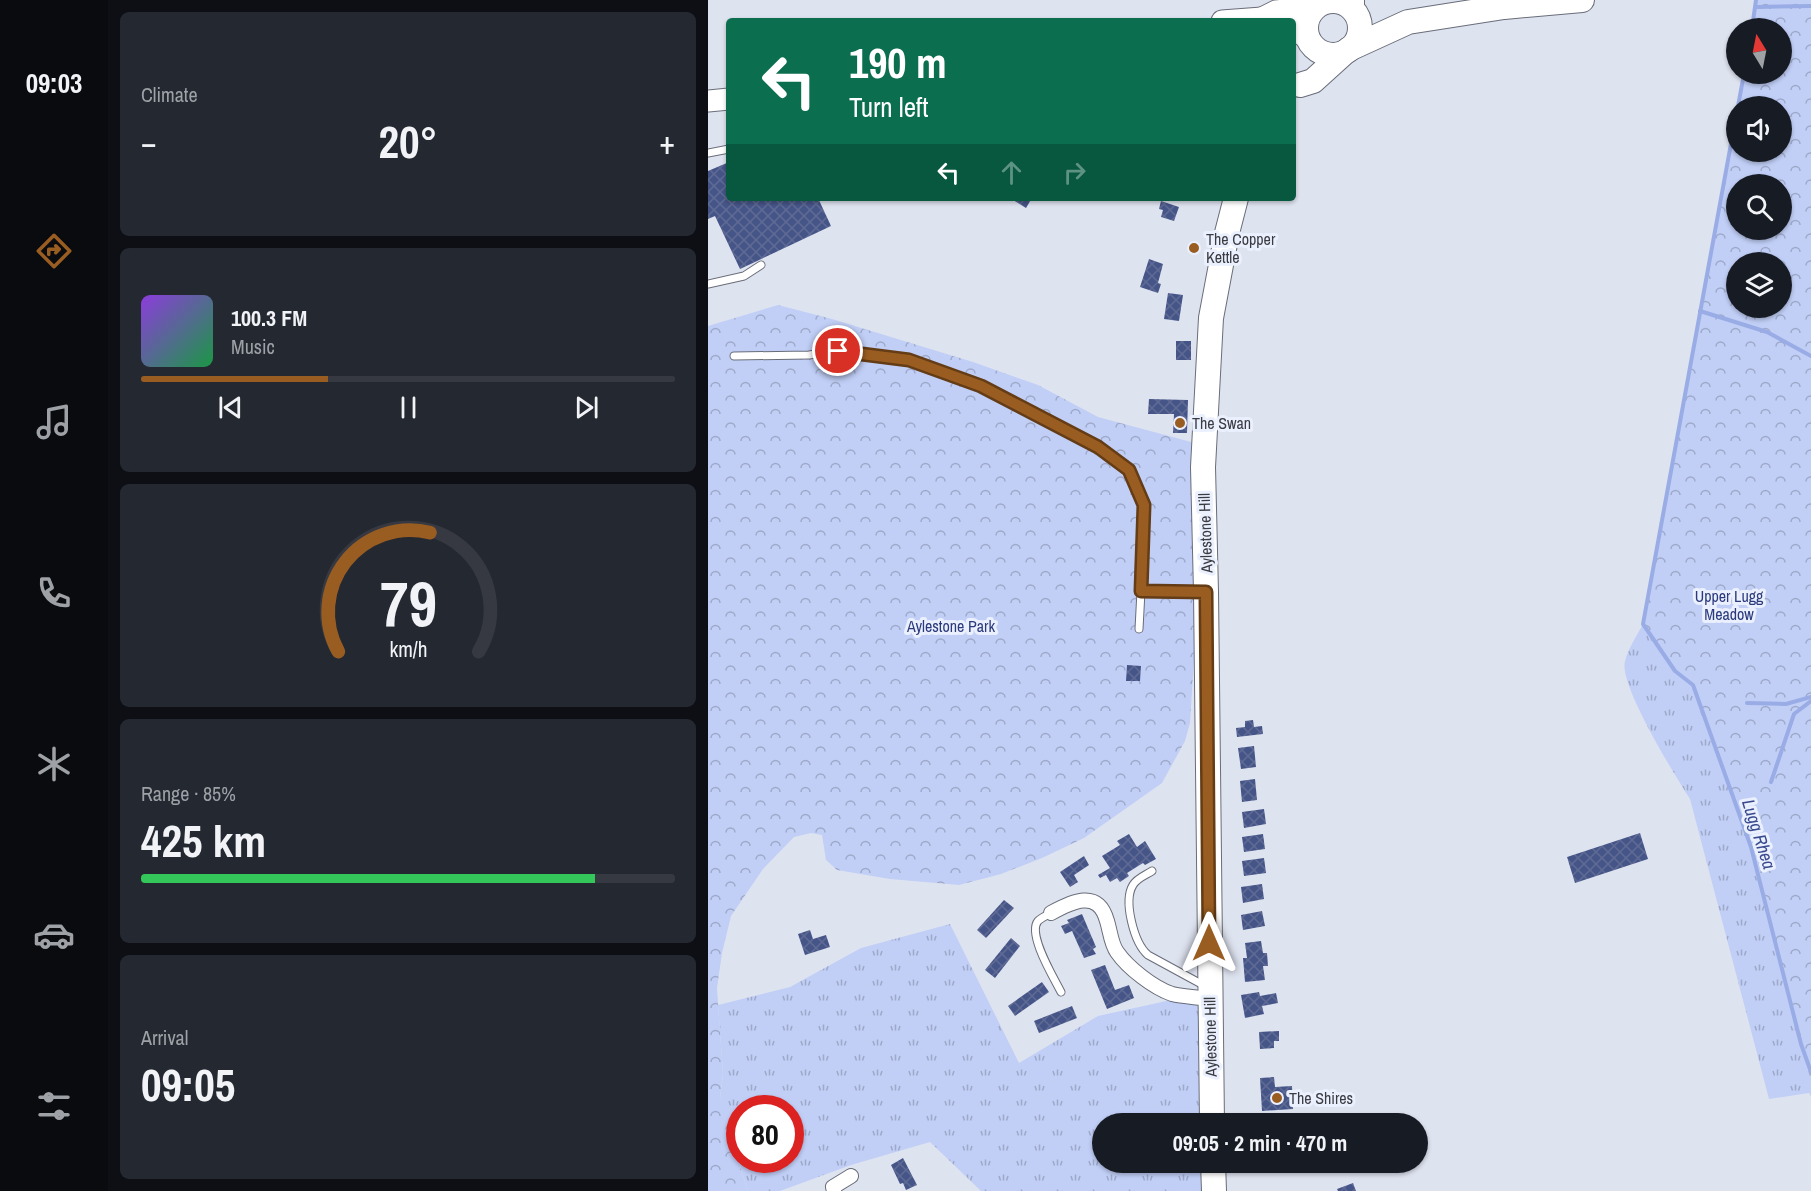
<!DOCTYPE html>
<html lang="en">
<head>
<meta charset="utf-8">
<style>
  body { margin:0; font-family:"Archivo Narrow",sans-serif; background:#242831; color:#f1f3f6; height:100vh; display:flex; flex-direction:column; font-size:22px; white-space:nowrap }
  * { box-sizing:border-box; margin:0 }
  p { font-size:20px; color:#9ea1a6 }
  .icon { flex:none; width:33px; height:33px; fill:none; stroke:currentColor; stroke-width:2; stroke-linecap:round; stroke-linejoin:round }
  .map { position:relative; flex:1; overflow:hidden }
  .panel { display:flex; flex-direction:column; gap:12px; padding:12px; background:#0d0f14; width:600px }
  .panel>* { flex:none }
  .guide { position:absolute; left:18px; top:18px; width:570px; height:183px; border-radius:6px; box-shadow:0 2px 4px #0004; background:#0b6e4f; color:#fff; overflow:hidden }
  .needle { width:39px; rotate:350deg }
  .controls { position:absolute; left:1018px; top:18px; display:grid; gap:12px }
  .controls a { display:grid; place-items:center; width:66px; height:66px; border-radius:50%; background:#171b24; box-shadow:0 2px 4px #0004; font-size:30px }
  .speed { position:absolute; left:18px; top:1095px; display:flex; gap:12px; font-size:30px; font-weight:700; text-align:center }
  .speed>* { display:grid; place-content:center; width:78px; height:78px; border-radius:50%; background:#171b24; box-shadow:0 2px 4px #0004; line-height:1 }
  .speed .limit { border:9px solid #d22; background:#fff; color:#111 }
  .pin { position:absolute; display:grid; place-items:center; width:51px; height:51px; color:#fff; margin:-26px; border:3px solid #fff; border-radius:50%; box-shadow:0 2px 6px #0007 }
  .me { position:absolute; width:66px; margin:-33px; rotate:0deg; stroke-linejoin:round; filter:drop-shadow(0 0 4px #0008) }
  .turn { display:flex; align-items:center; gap:21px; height:126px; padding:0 24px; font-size:27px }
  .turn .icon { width:78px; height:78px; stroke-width:2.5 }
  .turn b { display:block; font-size:42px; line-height:51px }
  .lanes { display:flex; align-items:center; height:57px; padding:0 24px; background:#0003; justify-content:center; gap:30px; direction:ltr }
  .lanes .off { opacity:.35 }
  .big { font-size:45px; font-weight:800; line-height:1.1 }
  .panel .widget { flex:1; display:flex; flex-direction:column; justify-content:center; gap:9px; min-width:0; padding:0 21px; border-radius:9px; background:#242831 }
  .panel .dial { align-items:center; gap:0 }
  .dial svg { height:156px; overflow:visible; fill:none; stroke:#363941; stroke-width:7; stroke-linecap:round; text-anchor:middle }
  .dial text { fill:#f1f3f6; stroke:none }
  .song { display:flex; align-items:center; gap:18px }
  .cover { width:72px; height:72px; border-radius:9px; background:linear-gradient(135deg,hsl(270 70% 55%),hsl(140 70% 35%)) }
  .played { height:6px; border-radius:3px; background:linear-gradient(90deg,#9a5d21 35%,#363941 35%) }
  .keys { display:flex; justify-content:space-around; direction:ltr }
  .heat { display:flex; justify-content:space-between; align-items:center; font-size:33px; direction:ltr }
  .charge { height:9px; border-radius:4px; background:linear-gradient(90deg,#34c759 85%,#363941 0) }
  .trip { position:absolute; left:384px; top:1113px; width:336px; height:60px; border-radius:30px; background:#171b24; box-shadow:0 2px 4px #0004; font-weight:800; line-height:60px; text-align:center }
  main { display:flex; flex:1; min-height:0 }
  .tab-bar { display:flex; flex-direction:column; width:108px; justify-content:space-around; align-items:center; background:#090b0e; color:#9ea1a6 }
  .tab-bar .icon { width:42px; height:42px }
  .tab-bar .on { color:#9a5d21 }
  .tab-bar b { font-size:27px; color:#f1f3f6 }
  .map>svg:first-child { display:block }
  .grass { fill:url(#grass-tufts); fill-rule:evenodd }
  .park { fill:url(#park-crowns); fill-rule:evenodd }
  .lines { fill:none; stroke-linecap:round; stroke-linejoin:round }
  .stream { stroke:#9aace5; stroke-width:4 }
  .building { fill:url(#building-cross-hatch) }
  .lane-casing { stroke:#696d79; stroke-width:9 }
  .street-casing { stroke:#696d79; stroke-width:16 }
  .secondary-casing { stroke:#696d79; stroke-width:20 }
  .primary-casing { stroke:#696d79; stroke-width:23 }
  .highway-casing { stroke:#696d79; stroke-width:26 }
  .lane { stroke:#fff; stroke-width:7 }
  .street { stroke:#fff; stroke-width:14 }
  .secondary { stroke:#fff; stroke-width:18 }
  .primary { stroke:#fff; stroke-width:21 }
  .highway { stroke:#fff; stroke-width:24 }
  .route-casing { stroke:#643c15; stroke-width:15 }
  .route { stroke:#9a5d21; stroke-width:10 }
  .poi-dot { fill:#9a5d21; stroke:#ebf0fe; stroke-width:2 }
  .labels { text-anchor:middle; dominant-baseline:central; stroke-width:6; stroke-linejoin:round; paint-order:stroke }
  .poi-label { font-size:16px; fill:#3b3c42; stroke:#ebf0fe; text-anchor:start }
  .street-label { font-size:16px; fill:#3b3c42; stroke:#ebf0fe }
  .park-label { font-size:16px; fill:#2b3a7d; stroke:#ebf0fe }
  .water-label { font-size:18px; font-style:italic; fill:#394a8e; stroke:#ebf0fe }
</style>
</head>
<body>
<main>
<nav class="tab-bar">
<b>09:03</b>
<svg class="icon on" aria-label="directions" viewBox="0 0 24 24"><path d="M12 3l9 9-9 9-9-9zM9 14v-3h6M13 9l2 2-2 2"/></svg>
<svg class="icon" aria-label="music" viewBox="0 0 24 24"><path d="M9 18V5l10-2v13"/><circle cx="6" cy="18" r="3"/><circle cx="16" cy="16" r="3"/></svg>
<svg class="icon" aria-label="phone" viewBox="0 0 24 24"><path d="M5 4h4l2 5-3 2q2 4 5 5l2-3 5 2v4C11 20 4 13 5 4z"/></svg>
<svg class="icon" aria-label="climate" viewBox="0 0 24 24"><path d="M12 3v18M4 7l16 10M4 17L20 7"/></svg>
<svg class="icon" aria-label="car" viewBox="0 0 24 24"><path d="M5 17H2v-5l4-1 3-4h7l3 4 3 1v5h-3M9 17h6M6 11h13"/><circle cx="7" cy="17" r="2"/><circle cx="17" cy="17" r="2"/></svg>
<svg class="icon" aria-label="filters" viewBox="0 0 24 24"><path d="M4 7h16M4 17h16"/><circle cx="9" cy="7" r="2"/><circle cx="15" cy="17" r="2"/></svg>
</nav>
<section class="panel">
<div class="widget"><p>Climate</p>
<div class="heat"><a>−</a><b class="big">20°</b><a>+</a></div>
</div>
<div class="widget">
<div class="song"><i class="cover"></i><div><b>100.3 FM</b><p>Music</p></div></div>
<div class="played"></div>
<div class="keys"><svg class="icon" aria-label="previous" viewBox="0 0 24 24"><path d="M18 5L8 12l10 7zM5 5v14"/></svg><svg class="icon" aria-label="pause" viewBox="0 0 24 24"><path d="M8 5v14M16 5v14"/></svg><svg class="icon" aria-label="next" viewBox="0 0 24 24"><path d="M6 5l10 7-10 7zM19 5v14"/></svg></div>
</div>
<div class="widget dial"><svg viewBox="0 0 100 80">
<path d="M14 69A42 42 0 1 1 86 69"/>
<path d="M14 69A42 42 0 0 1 61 8" stroke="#9a5d21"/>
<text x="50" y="56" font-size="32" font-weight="700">79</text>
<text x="50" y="72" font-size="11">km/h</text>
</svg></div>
<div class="widget"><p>Range · 85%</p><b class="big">425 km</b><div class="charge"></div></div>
<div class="widget"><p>Arrival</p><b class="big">09:05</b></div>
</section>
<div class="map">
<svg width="1103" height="1191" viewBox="0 0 1103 1191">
  <defs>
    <pattern id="grass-tufts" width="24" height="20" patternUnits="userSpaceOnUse" patternTransform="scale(1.5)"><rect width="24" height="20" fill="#c1cff7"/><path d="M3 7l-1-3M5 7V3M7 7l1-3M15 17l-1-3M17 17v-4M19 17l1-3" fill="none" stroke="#9ea9ca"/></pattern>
    <pattern id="park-crowns" width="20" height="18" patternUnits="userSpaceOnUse" patternTransform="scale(1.5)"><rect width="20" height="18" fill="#c1cff7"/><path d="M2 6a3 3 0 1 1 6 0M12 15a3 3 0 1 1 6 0" fill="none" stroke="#9ea9ca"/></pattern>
    <pattern id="building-cross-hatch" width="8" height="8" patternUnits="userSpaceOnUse" patternTransform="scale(1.5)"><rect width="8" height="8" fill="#465587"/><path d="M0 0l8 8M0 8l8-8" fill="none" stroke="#5f6b94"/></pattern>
  </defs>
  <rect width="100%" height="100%" fill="#dee3f0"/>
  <!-- grass -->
  <g class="grass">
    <path d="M935,624L967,671L985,685L1043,847L1093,1044L1103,1072V1097L1101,1093L1061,1099L982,799C968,777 910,684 917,661C920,649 929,635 935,624Z"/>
    <path d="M242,924L311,1063L390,1016L463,1000L494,1002L497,1123L394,1124V1162L498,1163V1191H273L222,1142L143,1165L72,1191H40L21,1132L12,1098L15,1074L10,1005L82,987L153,948ZM32,1108H82V1160H32Z"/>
  </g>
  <!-- park -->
  <g class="park">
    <path d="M1048,0H1103V1072L1093,1044L1043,847L985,686L967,671L935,624L1029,111V152H1074V106H1030L1036,74H1074V28H1044ZM1029,184H1074V230H1029ZM1029,262H1074V308H1029Z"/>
    <path d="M70,305L124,319L265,362L330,385L390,417L487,443L486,659L482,723L477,741L454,783L376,838L334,858L293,874L251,885L182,879L129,870L118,860L114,835L103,833L86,837L55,869L23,916L14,953L9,988L15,1074L12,1098L18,1109L21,1132L40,1191H0V326Z"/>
  </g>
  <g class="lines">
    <!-- stream -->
    <g class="stream">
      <path d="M1048,7L1103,6"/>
      <path d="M1044,28L1048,0"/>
      <path d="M1030,106L1036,74"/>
      <path d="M1029,111L935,624L967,671L985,685L1043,847L1093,1044L1103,1072"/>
      <path d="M992,311L1059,332L1103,356"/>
      <path d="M1039,703L1078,704L1103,697"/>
      <path d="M1063,782L1086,714L1103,701"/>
    </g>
  </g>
  <!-- building -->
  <g class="building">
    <path d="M21,162V198H110L123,226L32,269L7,216L0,219V171Z"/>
    <path d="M302,198H324L318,208Z"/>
    <path d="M453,201L471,207L466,221L453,217L455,210L451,209Z"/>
    <path d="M441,259L455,264L450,283L453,284L450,293L432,287Z"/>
    <path d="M460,293L475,295L471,321L456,319Z"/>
    <rect x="468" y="341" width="15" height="19"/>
    <path d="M441,399L480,400L479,433H465L466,414H440Z"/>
    <path d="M419,665L433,666L432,681H418Z"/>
    <path d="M545,720L546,727L554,726L555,734L529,737L528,728L537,727V721Z"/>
    <path d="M546,746L548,767L533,769L530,748Z"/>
    <path d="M547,779L549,800L534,802L532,781Z"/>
    <path d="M556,809L558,824L536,828L534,812Z"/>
    <path d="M932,833L940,859L867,883L859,857Z"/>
    <path d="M421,834L429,847L437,841L448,859L437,865L435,863L419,873L421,876L412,882L409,878L402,882L398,875L392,878L390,875L402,868L394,856L412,845L409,841Z"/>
    <path d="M555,834L557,849L536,852L534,837Z"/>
    <path d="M376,856L381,865L366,875L370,882L362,887L352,872Z"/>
    <path d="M556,858L558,873L536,876L534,861Z"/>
    <path d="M554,884L556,899L535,903L533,887Z"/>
    <path d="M296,900L306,908L278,938L269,930Z"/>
    <path d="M554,911L557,926L535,930L533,915Z"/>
    <path d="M374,914L388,947L385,949L388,954L376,958L364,931L357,934L353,926L361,923L359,920Z"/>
    <path d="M102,930L105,939L118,935L122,947L97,955L90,934Z"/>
    <path d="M303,938L312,946L287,978L277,970Z"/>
    <path d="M553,941L555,953H559L560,966H555L557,980L537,982L535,958H539L537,943Z"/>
    <path d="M397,965L407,990L421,985L426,998L399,1009L383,970Z"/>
    <path d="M334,982L341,992L307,1016L300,1006Z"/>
    <path d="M551,992L552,996L568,993L570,1003L554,1006L556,1014L537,1018L533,995Z"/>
    <path d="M364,1006L369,1018L331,1033L326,1021Z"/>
    <path d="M571,1031V1041H566V1048L552,1049L551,1032Z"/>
    <path d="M566,1077L567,1087L584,1086L585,1109L554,1111L552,1078Z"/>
    <path d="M195,1158L209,1185L198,1190L195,1183L192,1184L183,1165Z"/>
    <path d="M645,1183L648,1191H630L629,1189Z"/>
  </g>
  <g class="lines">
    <!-- lane casing -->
    <g class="lane-casing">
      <g id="lane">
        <path d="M0,153L21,149"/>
        <path d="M0,284L36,276L53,265"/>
        <path d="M26,356L101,355L130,351L201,360L273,386L390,447L421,470L436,505L433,591L493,592"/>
        <path d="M431,629L433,591"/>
        <path d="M444,871C438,875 429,878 425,885C415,901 426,943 440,955L497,986"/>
        <path d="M343,913C339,915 333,918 330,921C319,934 346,978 353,992"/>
      </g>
    </g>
    <!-- street casing -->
    <g class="street-casing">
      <g id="street">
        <path d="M343,913C363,902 390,888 399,921C402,930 403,944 409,952C420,968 446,988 464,994C476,997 490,997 501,999"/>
        <path d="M126,1191L125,1187L143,1176"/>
      </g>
    </g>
    <!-- secondary casing -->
    <g class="secondary-casing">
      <path id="secondary" d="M647,0V13"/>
    </g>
    <!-- primary casing -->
    <g class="primary-casing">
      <g id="primary">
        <path d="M554,18L568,11L611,6"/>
        <path d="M514,21L554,18L565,21"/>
        <path d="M585,28L601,40"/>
        <path d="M0,101L21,99"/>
      </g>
    </g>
    <!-- highway casing -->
    <g class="highway-casing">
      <g id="highway">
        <circle cx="625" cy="28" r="27"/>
        <path d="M641,49L700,22L796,7L874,0"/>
        <path d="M592,85L605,81L637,52"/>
        <path d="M504,1124L498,592L495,467L503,318L519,233L528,198"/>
        <path d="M505,1162L506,1191"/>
      </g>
    </g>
    <!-- lane -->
    <use href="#lane" class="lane"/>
    <!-- street -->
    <use href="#street" class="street"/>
    <!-- secondary -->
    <use href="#secondary" class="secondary"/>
    <!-- primary -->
    <use href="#primary" class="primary"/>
    <!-- highway -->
    <use href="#highway" class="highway"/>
  </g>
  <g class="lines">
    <!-- route casing -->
    <g class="route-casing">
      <path id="route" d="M130,351L201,360L273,386L390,447L421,470L436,505L433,591L498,592L501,943"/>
    </g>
    <!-- route -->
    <use href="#route" class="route"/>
  </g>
  <!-- markers -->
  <g class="poi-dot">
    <circle cx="486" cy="248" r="6"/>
    <circle cx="472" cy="423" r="6"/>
    <circle cx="569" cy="1098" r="6"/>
  </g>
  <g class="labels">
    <!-- poi labels -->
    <g class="poi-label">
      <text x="498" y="239">The Copper<tspan x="498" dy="18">Kettle</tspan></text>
      <text x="484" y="423">The Swan</text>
      <text x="581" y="1098">The Shires</text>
    </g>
    <!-- street labels -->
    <g class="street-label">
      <text transform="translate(497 533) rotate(-92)">Aylestone Hill</text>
      <text transform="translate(502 1037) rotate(-91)">Aylestone Hill</text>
    </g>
    <!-- park labels -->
    <g class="park-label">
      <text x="1021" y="596">Upper Lugg<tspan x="1021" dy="18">Meadow</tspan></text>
      <text x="243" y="626">Aylestone Park</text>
    </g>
    <!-- water labels -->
    <g class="water-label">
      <text transform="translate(1051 834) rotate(72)">Lugg Rhea</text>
    </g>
  </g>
</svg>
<div class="controls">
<a><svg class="needle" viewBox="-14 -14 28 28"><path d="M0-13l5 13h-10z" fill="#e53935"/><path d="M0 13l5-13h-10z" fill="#9ea1a6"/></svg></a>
<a><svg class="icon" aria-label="sound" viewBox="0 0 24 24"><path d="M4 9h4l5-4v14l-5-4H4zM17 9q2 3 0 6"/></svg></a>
<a><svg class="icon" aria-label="search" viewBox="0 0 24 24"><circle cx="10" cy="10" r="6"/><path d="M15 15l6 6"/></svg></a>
<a><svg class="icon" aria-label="layers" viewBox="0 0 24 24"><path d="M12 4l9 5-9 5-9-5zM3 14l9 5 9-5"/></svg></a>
</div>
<div class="speed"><div class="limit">80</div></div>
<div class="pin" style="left:130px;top:351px;background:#d93025"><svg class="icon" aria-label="arrive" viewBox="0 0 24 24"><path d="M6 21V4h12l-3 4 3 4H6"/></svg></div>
<svg class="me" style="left:501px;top:943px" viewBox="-20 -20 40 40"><path d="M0-17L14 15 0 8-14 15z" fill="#9a5d21" stroke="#fff" stroke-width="4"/></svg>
<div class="trip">09:05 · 2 min · 470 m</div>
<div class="guide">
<div class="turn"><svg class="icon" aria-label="left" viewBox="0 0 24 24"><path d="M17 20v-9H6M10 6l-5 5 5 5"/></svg><div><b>190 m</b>Turn left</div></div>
<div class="lanes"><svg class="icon" aria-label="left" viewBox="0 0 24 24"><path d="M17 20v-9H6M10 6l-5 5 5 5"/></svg><svg class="icon off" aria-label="ahead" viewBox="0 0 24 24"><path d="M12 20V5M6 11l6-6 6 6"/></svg><svg class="icon off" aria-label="right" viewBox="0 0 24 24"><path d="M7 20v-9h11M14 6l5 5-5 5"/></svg></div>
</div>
</div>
</main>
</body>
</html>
